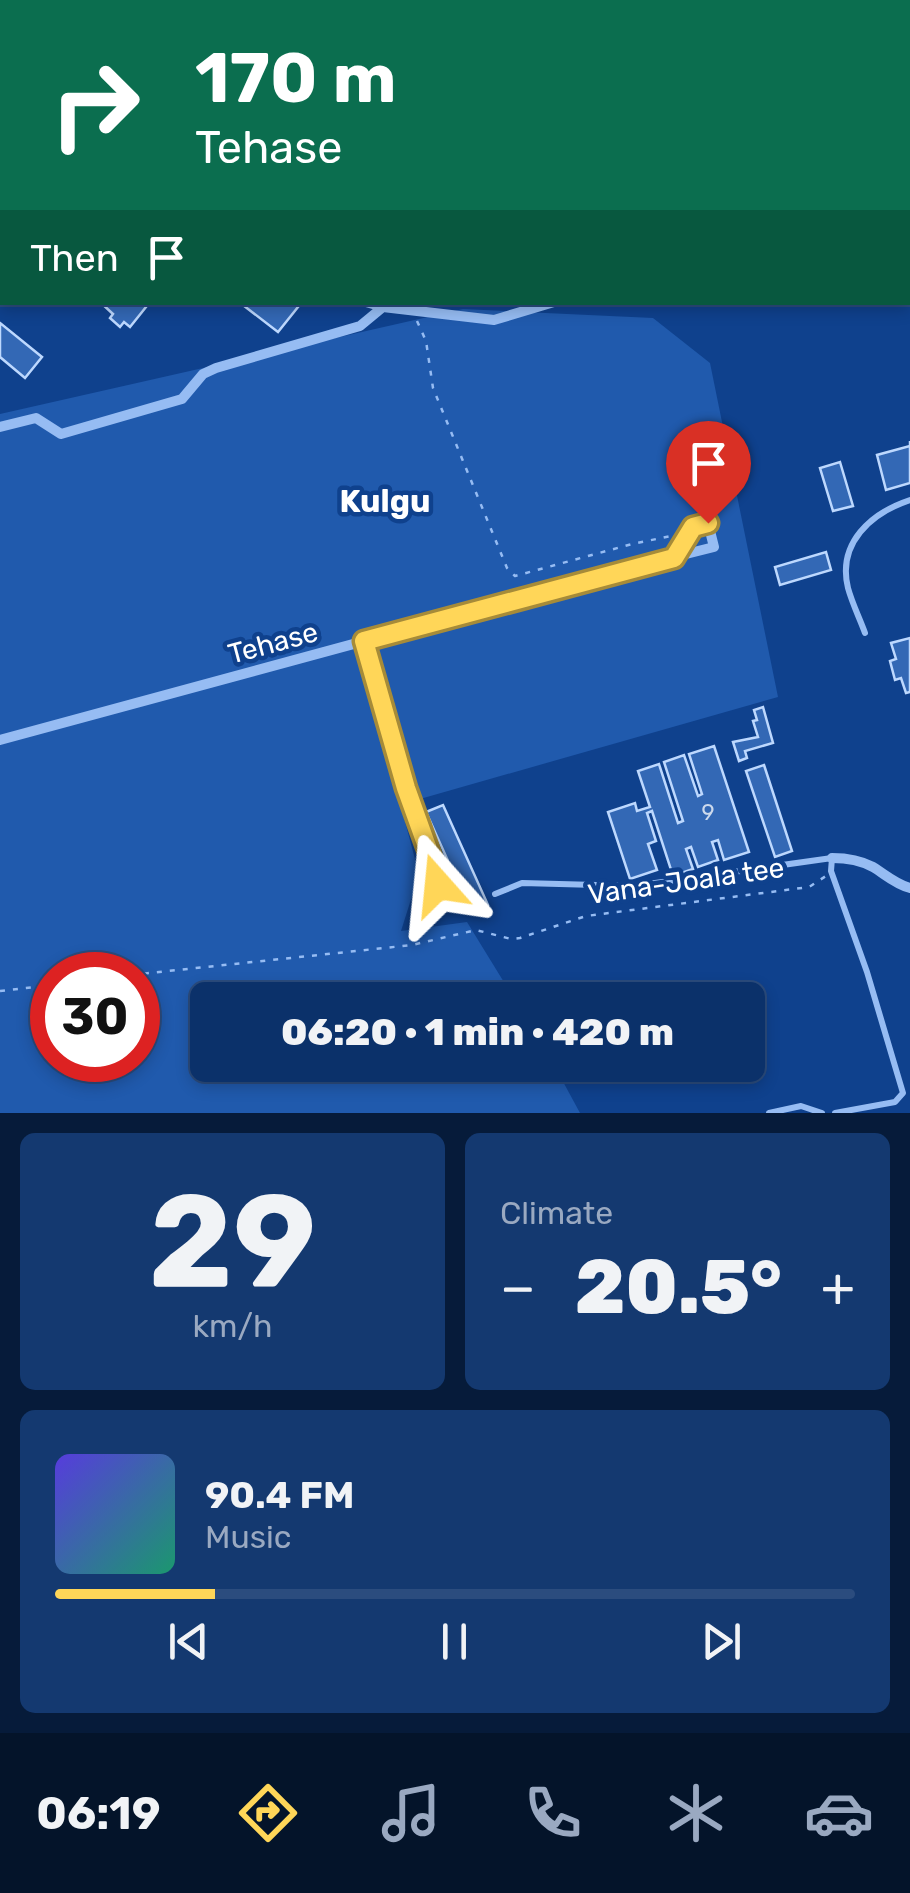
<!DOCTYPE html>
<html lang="en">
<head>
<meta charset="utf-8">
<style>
  body { margin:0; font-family:Rubik,sans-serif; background:#143970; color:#f1f3f6; height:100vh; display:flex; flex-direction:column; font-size:38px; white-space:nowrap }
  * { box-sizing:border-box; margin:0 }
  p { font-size:32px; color:#9aa9c1 }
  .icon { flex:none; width:55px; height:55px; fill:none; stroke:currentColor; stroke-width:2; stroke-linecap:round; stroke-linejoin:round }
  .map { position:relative; height:1113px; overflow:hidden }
  .sheet { display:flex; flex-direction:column; gap:20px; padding:20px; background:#061b3a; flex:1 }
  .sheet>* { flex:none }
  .banner { position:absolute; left:0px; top:0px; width:910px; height:305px; box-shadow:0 5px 15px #0003,0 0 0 2px #2b4c7e; background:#0b6e4f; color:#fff; overflow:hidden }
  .speed { position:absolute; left:30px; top:952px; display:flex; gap:20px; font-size:50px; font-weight:700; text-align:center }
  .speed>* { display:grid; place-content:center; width:130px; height:130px; border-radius:50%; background:#0b316a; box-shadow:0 5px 15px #0003,0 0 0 2px #2b4c7e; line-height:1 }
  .speed .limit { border:15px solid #d22; background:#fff; color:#111 }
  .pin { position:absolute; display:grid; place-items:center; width:85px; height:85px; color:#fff; margin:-102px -42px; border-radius:50% 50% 50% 0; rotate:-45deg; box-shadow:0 0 10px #0007 }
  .pin .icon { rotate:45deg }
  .me { position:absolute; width:110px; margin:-55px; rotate:342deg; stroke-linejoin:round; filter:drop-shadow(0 0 8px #0008) }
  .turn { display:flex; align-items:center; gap:35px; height:210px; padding:0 30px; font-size:45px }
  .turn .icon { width:130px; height:130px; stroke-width:2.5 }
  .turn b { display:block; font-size:70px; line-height:85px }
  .then { display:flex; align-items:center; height:95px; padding:0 30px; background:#0003; gap:20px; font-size:38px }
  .big { font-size:75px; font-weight:800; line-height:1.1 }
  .sheet .tile { flex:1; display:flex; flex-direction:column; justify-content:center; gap:15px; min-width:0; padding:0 35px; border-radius:15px; background:#143970 }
  .sheet .dial { align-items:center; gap:0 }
  .dial b { font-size:130px; line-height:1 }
  .song { display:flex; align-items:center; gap:30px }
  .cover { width:120px; height:120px; border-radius:15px; background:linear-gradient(135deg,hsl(250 70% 55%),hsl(160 70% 35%)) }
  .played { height:10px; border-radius:5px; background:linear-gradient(90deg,#ffd658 20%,#2b4c7e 20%) }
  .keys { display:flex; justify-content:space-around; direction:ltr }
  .heat { display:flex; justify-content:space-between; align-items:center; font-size:55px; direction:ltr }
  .sheet .tiles { flex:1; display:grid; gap:20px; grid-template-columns:1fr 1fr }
  .tile:last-child { grid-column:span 2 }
  .trip { position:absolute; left:190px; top:982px; width:575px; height:100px; border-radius:15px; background:#0b316a; box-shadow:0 5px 15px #0003,0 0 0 2px #2b4c7e; font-weight:800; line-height:100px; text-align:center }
  .tab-bar { display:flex; height:160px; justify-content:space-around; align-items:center; background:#04142a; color:#9aa9c1 }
  .tab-bar .icon { width:70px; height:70px }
  .tab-bar .selected { color:#ffd658 }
  .tab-bar b { font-size:45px; color:#f1f3f6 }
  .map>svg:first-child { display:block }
  .green { fill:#205aad; fill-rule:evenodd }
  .building { fill:#3368b5; stroke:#bdd8fe; stroke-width:2.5 }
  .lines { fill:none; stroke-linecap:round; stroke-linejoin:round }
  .path { stroke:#96bcf3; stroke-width:2.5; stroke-dasharray:5 8; stroke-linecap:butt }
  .service { stroke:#96bcf3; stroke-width:6 }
  .minor { stroke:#96bcf3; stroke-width:10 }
  .route-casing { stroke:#a68b39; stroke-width:25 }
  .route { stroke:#ffd658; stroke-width:18 }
  .labels { text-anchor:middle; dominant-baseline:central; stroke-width:9; stroke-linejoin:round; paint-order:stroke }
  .number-label { font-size:22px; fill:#ccd9ec }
  .street-label { font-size:28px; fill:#fff; stroke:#0f418d }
  .quarter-label { font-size:32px; font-weight:bold; fill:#fff; stroke:#0f418d }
</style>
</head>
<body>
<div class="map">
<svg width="910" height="1113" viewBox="0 0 910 1113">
  <rect width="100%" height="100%" fill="#0f418d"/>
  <!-- green -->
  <path class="green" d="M463,309L653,318L710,363L778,697L420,799L400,803L419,874L401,931L467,922L515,1000H208V1065H554L580,1113H0V414ZM52,975H138V1060H52Z"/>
  <!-- building -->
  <g class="building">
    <path d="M2,115V225L0,223V118Z"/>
    <path d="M100,302H150L130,327L124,322L120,327L110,318L113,314Z"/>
    <path d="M239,302H302L278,332Z"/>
    <path d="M0,323L42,357L25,378L0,357Z"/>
    <path d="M910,441V483L886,490L877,455L910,446Z"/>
    <path d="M840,462L853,506L833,511L820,468Z"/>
    <path d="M826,552L831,570L780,585L775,567Z"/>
    <path d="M910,638V692L906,693L901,678L895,680L890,661L896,659L891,643Z"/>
    <path d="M763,707L773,743L745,751L747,758L739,761L733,742L758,737L753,721L757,720L754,710Z"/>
    <path d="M714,746L749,852L724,860L718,840L712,842L718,860L698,867L691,847L686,849L693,869L673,876L652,811L647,813L656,841L648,844L657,870L630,879L608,812L635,803L637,811L650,807L638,771L659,764L678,823L683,821L664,762L684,755L698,796L702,794L689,754Z"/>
    <path d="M764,765L792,851L775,857L746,771Z"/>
    <path d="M443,805L488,905L471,912L426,812Z"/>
  </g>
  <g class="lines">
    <!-- path -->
    <g class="path">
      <path d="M417,321L426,341L433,388L507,568L515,576L632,544L671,536"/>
      <path d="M131,975L412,945L476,930L511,939L520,938L586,916L809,887L826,876"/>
      <path d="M0,991L52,985"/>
    </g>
    <!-- service -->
    <g class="service">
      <path d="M746,0L749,2"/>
      <path d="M436,2L438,0"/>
      <path d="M812,2L819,0"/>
      <path d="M865,633C860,619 852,603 848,588C837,543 871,513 910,500"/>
      <path d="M495,894L522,883L634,886L832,858L831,871L867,972L903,1093L895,1102L835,1113"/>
      <path d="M769,1113L801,1106L822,1113"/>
    </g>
    <!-- minor -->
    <g class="minor">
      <path d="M0,25L2,27"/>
      <path d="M908,212H910"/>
      <path d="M366,302L383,307"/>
      <path d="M0,427L36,418L61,434L182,399L203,374L216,368L360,326L383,307L494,320L554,302"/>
      <path d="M364,641L405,788L434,866L438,885"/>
      <path d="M0,740L674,557L714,547L708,523L693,527L674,557"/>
      <path d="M832,858C846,858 860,860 873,867C886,875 895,884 910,888"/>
      <circle cx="437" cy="896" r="11"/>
    </g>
  </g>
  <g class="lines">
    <!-- route casing -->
    <g class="route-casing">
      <path id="route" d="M438,885L434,866L406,788L364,641L674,558L693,527L708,523"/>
    </g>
    <!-- route -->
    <use href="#route" class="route"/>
  </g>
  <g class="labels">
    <!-- number labels -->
    <g class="number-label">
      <text x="708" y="812">9</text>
    </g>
    <!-- street labels -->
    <g class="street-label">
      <text transform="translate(273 643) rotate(-15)">Tehase</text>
      <text transform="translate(686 881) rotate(-8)">Vana-Joala tee</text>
    </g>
    <!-- quarter labels -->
    <g class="quarter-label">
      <text x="385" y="501">Kulgu</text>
    </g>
  </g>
</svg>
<div class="speed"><div class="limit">30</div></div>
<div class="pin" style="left:708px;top:523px;background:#d93025"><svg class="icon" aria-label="arrive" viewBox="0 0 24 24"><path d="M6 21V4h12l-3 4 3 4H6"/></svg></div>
<svg class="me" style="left:438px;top:885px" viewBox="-20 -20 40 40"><path d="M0-17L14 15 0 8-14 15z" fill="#ffd658" stroke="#fff" stroke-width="4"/></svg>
<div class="trip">06:20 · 1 min · 420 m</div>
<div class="banner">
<div class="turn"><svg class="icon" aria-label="right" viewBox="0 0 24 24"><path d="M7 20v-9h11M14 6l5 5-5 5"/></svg><div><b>170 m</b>Tehase</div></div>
<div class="then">Then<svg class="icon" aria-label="arrive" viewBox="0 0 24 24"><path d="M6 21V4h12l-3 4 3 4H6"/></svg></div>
</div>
</div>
<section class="sheet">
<div class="tiles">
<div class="tile dial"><b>29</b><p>km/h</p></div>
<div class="tile"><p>Climate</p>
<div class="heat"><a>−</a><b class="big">20.5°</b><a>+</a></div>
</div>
<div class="tile">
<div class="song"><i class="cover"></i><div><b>90.4 FM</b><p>Music</p></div></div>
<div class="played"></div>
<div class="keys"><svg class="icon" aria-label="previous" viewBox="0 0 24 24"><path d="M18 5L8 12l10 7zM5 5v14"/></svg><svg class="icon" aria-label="pause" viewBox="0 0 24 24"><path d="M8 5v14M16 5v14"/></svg><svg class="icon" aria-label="next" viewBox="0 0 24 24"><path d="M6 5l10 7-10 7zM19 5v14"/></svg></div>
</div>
</div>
</section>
<nav class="tab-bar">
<b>06:19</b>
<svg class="icon selected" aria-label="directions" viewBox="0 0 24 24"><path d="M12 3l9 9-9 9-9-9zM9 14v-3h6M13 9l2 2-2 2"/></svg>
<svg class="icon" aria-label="music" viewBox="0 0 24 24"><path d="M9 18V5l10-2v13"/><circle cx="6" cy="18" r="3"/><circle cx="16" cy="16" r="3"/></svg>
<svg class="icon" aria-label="phone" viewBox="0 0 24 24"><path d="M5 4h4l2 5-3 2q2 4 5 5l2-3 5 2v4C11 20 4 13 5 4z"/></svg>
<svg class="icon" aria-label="climate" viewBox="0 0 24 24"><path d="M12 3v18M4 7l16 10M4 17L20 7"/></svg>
<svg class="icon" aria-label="car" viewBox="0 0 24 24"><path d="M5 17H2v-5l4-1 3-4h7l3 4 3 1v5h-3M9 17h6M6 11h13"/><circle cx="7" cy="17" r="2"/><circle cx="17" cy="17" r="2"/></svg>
</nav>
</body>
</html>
